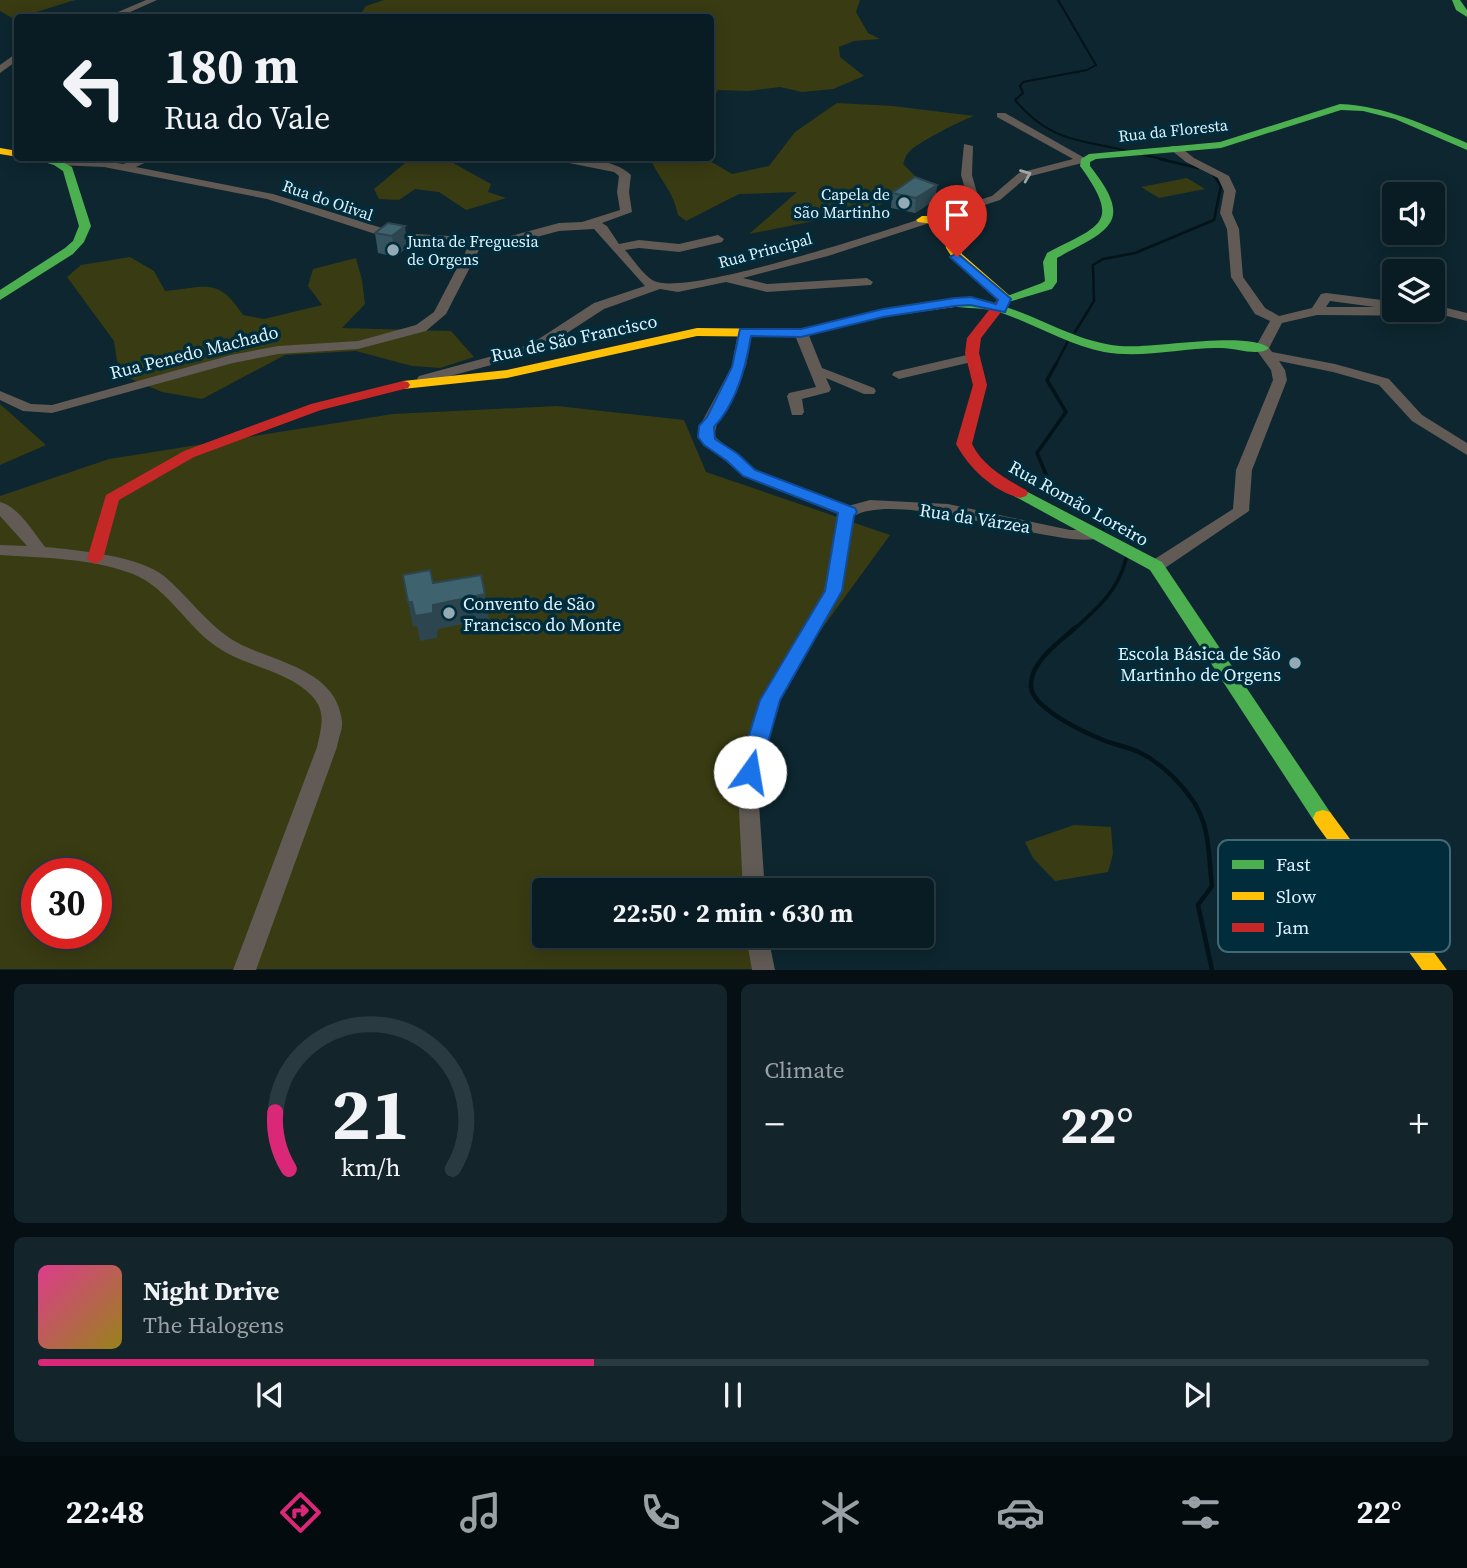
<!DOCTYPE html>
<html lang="en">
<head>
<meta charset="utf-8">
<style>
  body { margin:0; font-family:"Source Serif 4",serif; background:#13252b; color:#f1f3f6; height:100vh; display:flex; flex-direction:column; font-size:26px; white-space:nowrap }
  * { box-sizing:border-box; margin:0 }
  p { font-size:23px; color:#99a1a6 }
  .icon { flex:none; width:38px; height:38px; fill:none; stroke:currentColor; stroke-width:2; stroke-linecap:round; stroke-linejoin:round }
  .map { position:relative; height:970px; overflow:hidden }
  .details { display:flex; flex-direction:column; gap:14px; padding:14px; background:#060f13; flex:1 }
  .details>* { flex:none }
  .banner { position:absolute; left:14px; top:14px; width:700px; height:147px; border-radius:7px; box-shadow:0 4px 18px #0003,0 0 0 2px #2a3a41; background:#0a1c23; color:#f1f3f6; overflow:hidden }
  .buttons { position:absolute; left:1382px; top:182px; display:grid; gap:14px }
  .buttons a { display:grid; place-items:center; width:63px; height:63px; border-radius:7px; background:#0a1c23; box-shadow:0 4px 18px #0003,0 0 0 2px #2a3a41; font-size:35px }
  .speed { position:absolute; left:21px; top:858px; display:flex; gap:14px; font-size:35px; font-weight:700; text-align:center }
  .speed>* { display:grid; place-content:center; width:91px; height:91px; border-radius:50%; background:#0a1c23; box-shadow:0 4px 18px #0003,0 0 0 2px #2a3a41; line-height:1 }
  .speed .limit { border:10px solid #d22; background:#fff; color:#111 }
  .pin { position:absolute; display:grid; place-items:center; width:60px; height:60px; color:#fff; margin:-72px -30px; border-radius:50% 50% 50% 0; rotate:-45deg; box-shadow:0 0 7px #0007 }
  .pin .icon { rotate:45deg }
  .me { position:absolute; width:77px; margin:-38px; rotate:13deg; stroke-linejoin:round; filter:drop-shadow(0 0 5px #0008) }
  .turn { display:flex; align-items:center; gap:24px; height:147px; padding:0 35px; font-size:32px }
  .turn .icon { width:91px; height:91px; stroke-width:2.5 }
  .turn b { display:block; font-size:49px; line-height:60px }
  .big { font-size:52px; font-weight:700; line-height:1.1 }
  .details .tile { flex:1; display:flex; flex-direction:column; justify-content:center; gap:10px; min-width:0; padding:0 24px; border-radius:10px; background:#13252b }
  .details .dial { align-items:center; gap:0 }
  .dial svg { height:182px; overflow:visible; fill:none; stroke:#2a3a41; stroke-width:7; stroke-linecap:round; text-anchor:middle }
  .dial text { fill:#f1f3f6; stroke:none }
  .song { display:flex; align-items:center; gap:21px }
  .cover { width:84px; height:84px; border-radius:10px; background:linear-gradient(135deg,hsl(330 70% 55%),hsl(50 70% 35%)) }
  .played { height:7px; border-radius:4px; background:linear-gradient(90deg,#db2777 40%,#2a3a41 40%) }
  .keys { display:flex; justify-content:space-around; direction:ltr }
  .heat { display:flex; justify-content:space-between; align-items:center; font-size:38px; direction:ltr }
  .details .tiles { flex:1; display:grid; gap:14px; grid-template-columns:1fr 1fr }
  .tile:last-child { grid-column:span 2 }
  .trip { position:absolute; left:532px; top:878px; width:402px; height:70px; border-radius:7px; background:#0a1c23; box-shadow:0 4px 18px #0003,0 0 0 2px #2a3a41; font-weight:700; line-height:70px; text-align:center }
  .tabs { display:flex; height:112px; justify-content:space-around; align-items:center; background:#040b0e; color:#99a1a6 }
  .tabs .icon { width:49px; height:49px }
  .tabs .selected { color:#db2777 }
  .tabs b { font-size:32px; color:#f1f3f6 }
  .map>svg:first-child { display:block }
  .green { fill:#393c12; fill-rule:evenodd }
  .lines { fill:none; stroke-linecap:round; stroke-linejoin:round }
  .stream-far3 { stroke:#041319; stroke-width:2 }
  .stream-far2 { stroke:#041319; stroke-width:2.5 }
  .stream-far1 { stroke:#041319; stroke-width:3.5 }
  .stream { stroke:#041319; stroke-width:4.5 }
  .street { fill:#615a55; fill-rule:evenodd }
  .fast { fill:#4caf50; fill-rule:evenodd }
  .slow { fill:#ffc107; fill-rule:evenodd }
  .jam { fill:#c62828; fill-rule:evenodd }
  .wall { fill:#36545f }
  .shaded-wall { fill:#2c454e }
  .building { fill:#3f626f; stroke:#2c454e; stroke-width:2 }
  .oneway { stroke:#9fa6aa }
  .route { fill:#1a73e8; stroke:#114b97; stroke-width:2 }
  .poi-dot { fill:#94abb6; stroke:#002c3c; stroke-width:2.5 }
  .labels { text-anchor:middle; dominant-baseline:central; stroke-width:7; stroke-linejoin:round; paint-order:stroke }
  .far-street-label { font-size:16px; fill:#ddf3fe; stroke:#002c3c }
  .far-poi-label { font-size:16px; fill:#ddf3fe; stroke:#002c3c; text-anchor:end }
  .street-label { font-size:18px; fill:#ddf3fe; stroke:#002c3c }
  .poi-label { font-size:18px; fill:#ddf3fe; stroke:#002c3c; text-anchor:start }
  .key { fill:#002c3c; stroke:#426876; stroke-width:2 }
  .key-label { font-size:19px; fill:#ddf3fe }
</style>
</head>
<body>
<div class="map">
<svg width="1467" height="970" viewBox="0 0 1467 970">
  <rect width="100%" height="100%" fill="#0d262f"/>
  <!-- green -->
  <g class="green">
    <path d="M0,0H75L14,19L0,11Z"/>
    <path d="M384,0H860L856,12L868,33L880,39L854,41L839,47L840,57L864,76L833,89L802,92L780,87L748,91L718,90L711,101L710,18L351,17L359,16L366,6Z"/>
    <path d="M837,103L893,106L974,116C962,120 914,144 908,153C905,156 905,160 903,164L925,186L902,192L873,209L749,234L797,192L739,194L686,221L678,215C673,190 660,181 650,158H705L732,174L769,166L795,132Z"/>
    <path d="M411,158H444L491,184L488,192L506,198L466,210L439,192L415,189L399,200L379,199L374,189Z"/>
    <path d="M1187,178L1205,189L1159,198L1141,187Z"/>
    <path d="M130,257L154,271L165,291C207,287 218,277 243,315L264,319L322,305L308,286L313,269L356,258L362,280L365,304L342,328L451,331L474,357L440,368L412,366L356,351L285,355L202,399L162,392L119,374L114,341L67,277L81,265Z"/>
    <path d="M0,404L46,445L0,465Z"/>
    <path d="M557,406L684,420L706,472L890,535L770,700L752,859L756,891H544V936H761L764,969H0V496L109,459L393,414ZM37,873H96V933H37Z"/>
    <path d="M1074,825L1111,827L1113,854L1108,872L1055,881L1033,858L1025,842Z"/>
  </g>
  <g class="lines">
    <!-- stream-far3 -->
    <g class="stream-far3">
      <path d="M1058,0L1096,65L1087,70L1023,82L1020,86L1023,93L1015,100C1051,142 1077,139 1127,151"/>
      <path d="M1144,155L1167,160"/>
    </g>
    <!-- stream-far2 -->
    <g class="stream-far2">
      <path d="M1160,159L1198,168"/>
      <path d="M1075,332L1094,301L1093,265L1103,259L1135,253L1214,220L1221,186L1212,173"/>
      <path d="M1055,366L1068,341"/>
    </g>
    <!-- stream-far1 -->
    <g class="stream-far1">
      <path d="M1056,364L1047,380L1066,412L1037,453L1048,479L1104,528"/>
      <path d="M1073,630C1097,609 1118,591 1126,559"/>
    </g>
    <!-- stream -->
    <path class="stream" d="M1075,628C1059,642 1029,663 1031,687C1033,709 1086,733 1103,740C1115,745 1128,747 1139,752C1159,762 1178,780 1191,798C1211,825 1208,855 1212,886L1198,905L1212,970"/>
    <!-- street -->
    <g class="street">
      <path d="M146,0H157L117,18H104Z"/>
      <path d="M35,14L40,18L31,17Z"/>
      <path d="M18,52V60L0,73V65Z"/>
      <path d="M997,113H1005L1090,161L1027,177L1000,200L828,256L743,278L767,284L867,278L873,282L871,285L767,292L726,282L678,292L660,289L604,309L544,348L525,356L424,383L419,382L417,379L419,376L515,350L534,342L594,303L645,286L594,229L559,231L500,247L481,246L446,314L426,331L358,349L278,354L233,363L52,413L23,411L0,400V391L31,404L52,405L231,355L278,346L358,341L416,325L434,312L469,245L397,241L267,199L104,167L57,165L53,164V160L104,161L123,164L141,158H155L136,167L273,194L398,233L500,239L559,223L582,222L620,210L617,192L619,176L614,172L559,161L554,158C577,158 614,158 631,175L629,192L632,212L602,223L607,226L619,244L639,240L679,244L718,235L724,239L722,242L679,252L639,248L625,250C633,259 644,276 654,281C691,298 920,219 969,203L961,175L964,144L973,146L972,175L979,200L992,196L1019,173L1073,159L997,117Z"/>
      <path d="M1171,146H1179L1194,158L1229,176L1236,191L1232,213L1239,229L1243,277L1265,308L1279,316L1312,308L1321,294L1326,293L1382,300L1389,304L1385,307H1395V310L1447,308L1467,313V321L1447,316L1317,315L1282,323L1269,348L1272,352L1335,364L1389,379L1422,415L1467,443V455L1412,421L1379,385L1333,372L1279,361L1285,370L1287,380L1252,470L1249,511L1162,570H1150L1148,566L1150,562L1233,509L1236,470L1273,380L1271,370L1255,348L1270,321L1255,314L1231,277L1227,229L1220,213L1224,191L1218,178L1186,162L1171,150ZM1330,301L1375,307H1326Z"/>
      <path d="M745,328L752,332L746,366L718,420L714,436L755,470L848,506L870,500L948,504L1070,530H1095L1103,535C1083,558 903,487 854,516L842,591L780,700L763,754L758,790L765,891H743L738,790L743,754L760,700L824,591L838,514L743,476L698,437L703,420L732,366L738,332Z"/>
      <path d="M801,329L808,333L822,368L874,388L876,391L874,394H864L826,378L831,389L829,392L802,399L804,412L802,415H792L787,396L789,393L816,387L794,333Z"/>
      <path d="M971,354L978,358L976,361L899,379L892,375L894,372Z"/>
      <path d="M0,502C19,507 34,533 45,547C76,550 140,556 164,576C188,596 205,622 231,639C267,662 336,666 342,721C343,729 338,739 337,747L256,970H233L317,747C321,729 327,712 312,696C288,670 246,667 217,647C186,626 168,588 133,574C91,558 44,558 0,555V545L27,546L0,516Z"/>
      <path d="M746,936H768L775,970H752Z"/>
    </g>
    <!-- fast -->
    <g class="fast">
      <path d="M1452,0H1460L1467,10V17L1456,10Z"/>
      <path d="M1340,104C1386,106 1425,125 1467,143V150L1395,119L1363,111L1341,110L1221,148L1096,159L1090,162V166C1136,224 1108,230 1057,258V282L1052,289L1005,303L999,299L1042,283L1045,281L1043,262L1047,253C1099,225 1123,225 1080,166L1081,159L1089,154L1220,142Z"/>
      <path d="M31,158L57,159L72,167L91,226L84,242L73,254L0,300V290L65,248L73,241L79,226L63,171L54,165Z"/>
      <path d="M956,299C1016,297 1062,341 1120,346C1152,349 1248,330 1269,348C1259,357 1236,348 1222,348C1183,347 1144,359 1104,352C1067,345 1035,324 999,312C983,307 967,309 951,306L949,303Z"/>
      <path d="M1020,488L1162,562L1330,812L1333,818L1330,824L1323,826L1316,824L1150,570L1014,496L1012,493L1014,490Z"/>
    </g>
    <!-- slow -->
    <g class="slow">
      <path d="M0,148L18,151V157L0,154Z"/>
      <path d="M922,216H936L953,223L962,254L1010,296V302H1000L953,259L946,248L943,228L934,224L918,222L916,220Z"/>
      <path d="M956,299L963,303L961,306L883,317L801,337L697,336L507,378L403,389L396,385L403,381L507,370L697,328L801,329L883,309Z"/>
      <path d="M1323,810L1330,812L1447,970H1422L1316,824L1313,818L1316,812Z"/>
    </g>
    <!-- jam -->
    <g class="jam">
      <path d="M1005,295L1011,299L981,338L979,353L987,385L972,444C983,466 1004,478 1026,490L1028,493L1026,496L1020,498C993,491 969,468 956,444L973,385L965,353L967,338L1000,296Z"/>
      <path d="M403,381L408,382L410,385L408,388L321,410L194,457L119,500L103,559L95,564L87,559L106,495L184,451L311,404Z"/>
    </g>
  </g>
  <!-- wall -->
  <g class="wall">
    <path d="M937,185L935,200L915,213L891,208L892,193Z"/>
    <path d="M388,223L408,247L395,257L378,253L375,233Z"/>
  </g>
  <!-- shaded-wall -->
  <g class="shaded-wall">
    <path d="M937,185L935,200L915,213L916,198Z"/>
    <path d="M405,226L408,247L395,257L392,236Z"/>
    <path d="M485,594L489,619L438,629L437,638L420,641L417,626L413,627L408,602H412L433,605Z"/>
  </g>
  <!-- building -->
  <g class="building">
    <path d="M915,177L937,185L916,198L892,193Z"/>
    <path d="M388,223L405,226L392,236L375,233Z"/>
    <path d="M430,570L433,583L481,575L485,594L433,605V613L415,616L412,602H408L403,575Z"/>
  </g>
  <!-- one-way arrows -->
  <defs><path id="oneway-chevron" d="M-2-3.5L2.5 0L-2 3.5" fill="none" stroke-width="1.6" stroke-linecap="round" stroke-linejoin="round" transform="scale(1.75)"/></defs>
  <use class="oneway" href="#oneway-chevron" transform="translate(1026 175) rotate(-22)"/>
  <!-- route -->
  <path class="route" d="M957,253L1009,297L1011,299L1005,312L970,305L955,306L883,317L801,337L751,336C746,367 736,404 714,427L715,439L738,454L755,470L855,508L857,512L854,516L842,591L780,700L758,778L750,780L743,778L740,772L743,754L760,700L825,591L838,513L743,476L727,461L704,445L698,437L699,426L707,417L732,367L740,329H801L883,309L955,298L971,297L996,304L998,300L952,259L950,257Z"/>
  <!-- markers -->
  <g class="poi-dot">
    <circle cx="904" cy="203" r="7"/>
    <circle cx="393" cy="250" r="7"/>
    <circle cx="449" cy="613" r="7"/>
    <circle cx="1295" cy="663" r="7"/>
  </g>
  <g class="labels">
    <!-- far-street labels -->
    <g class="far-street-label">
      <text transform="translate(1173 130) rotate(-6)">Rua da Floresta</text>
      <text transform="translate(328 200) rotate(19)">Rua do Olival</text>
      <text transform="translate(765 250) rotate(-15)">Rua Principal</text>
    </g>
    <!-- far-poi labels -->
    <g class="far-poi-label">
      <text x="890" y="194">Capela de<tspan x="890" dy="18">São Martinho</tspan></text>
      <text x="407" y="241" text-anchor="start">Junta de Freguesia<tspan x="407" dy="18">de Orgens</tspan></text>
    </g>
    <!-- street labels -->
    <g class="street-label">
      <text transform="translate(574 338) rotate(-12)">Rua de São Francisco</text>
      <text transform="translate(194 352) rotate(-14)">Rua Penedo Machado</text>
      <text transform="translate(1079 503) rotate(29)">Rua Romão Loreiro</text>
      <text transform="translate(975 518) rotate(9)">Rua da Várzea</text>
    </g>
    <!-- poi labels -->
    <g class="poi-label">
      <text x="463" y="603">Convento de São<tspan x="463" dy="21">Francisco do Monte</tspan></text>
      <text x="1281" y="653" text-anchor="end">Escola Básica de São<tspan x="1281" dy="21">Martinho de Orgens</tspan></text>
    </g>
  </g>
  <!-- legend -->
  <rect x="1218" y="840" width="232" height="112" rx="10" class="key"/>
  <rect x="1232" y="860" width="32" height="9" fill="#4caf50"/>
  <rect x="1232" y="892" width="32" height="8" fill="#ffc107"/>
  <rect x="1232" y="923" width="32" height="9" fill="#c62828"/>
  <g class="key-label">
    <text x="1276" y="871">Fast</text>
    <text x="1276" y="903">Slow</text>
    <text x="1276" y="934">Jam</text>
  </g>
</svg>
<div class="buttons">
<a><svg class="icon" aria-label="sound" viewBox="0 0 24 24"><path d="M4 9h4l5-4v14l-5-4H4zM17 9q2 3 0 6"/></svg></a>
<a><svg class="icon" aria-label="layers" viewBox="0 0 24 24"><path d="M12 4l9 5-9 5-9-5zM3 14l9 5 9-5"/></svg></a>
</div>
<div class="speed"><div class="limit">30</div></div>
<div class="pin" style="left:957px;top:257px;background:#d93025"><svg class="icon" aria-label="arrive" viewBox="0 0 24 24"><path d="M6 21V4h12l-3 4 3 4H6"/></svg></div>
<svg class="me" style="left:750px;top:772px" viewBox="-20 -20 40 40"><circle r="19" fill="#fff"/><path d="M0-13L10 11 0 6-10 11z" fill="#1a73e8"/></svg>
<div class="trip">22:50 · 2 min · 630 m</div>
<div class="banner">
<div class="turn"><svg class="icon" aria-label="left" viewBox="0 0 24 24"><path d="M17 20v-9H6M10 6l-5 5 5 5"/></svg><div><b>180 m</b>Rua do Vale</div></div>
</div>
</div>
<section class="details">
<div class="tiles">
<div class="tile dial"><svg viewBox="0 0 100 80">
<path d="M14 69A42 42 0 1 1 86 69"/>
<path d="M14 69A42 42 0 0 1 8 44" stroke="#db2777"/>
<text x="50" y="56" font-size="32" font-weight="700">21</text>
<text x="50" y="72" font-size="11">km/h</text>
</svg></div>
<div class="tile"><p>Climate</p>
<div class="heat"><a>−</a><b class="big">22°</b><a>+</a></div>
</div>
<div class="tile">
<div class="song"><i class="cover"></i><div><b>Night Drive</b><p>The Halogens</p></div></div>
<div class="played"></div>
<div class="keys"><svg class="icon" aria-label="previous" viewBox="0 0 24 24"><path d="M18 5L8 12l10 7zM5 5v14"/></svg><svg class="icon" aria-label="pause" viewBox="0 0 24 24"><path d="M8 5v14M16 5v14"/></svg><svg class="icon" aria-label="next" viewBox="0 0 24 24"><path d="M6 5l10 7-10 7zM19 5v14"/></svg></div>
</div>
</div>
</section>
<nav class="tabs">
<b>22:48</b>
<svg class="icon selected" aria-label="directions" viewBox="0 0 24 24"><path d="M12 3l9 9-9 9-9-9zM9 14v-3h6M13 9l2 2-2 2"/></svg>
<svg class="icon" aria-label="music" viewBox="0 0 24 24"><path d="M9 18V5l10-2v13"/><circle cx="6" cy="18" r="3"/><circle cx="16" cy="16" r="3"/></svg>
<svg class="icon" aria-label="phone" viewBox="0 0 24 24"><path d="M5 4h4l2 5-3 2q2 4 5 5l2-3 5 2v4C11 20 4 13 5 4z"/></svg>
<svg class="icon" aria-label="climate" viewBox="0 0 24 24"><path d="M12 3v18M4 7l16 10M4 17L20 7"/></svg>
<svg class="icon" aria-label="car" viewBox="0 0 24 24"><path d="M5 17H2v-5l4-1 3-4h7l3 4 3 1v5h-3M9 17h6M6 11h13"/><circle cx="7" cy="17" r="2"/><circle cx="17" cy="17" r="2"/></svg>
<svg class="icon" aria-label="filters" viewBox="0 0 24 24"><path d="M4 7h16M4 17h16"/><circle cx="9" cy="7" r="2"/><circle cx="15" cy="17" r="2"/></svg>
<b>22°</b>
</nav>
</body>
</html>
